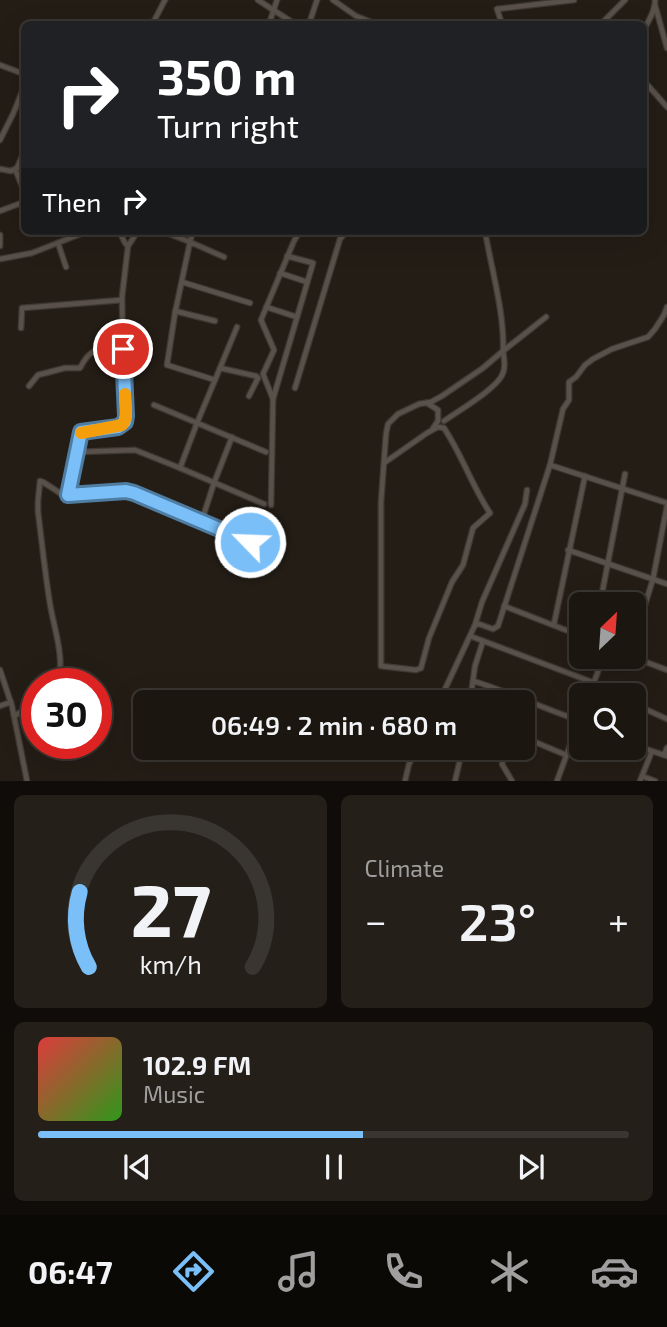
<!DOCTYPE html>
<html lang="en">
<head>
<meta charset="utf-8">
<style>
  body { margin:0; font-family:"Exo 2",sans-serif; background:#241f19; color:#f1f3f6; height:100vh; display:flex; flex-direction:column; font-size:26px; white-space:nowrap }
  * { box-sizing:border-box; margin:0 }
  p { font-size:23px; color:#a09f9f }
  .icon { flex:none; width:38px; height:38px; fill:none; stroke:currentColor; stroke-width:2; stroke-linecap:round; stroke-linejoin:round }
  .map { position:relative; height:781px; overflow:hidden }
  .panel { display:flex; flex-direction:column; gap:14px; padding:14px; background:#0f0c09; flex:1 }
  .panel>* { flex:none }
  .top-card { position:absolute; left:21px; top:21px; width:626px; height:214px; border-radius:10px; box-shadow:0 7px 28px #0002,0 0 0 2px #393530; background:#202124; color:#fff; overflow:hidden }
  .needle { width:46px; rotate:25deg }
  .controls { position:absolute; left:569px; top:592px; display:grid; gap:14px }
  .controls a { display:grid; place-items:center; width:77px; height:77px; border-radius:10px; background:#1b1610; box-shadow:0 7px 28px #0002,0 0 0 2px #393530; font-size:35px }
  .speed { position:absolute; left:21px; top:668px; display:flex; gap:14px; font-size:35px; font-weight:700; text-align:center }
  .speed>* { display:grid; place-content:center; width:91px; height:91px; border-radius:50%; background:#1b1610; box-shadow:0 7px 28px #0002,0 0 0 2px #393530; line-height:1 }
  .speed .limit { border:10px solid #d22; background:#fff; color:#111 }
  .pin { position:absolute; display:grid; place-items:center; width:60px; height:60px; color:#fff; margin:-30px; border:4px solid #fff; border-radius:50%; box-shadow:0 2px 7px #0007 }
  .me { position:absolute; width:77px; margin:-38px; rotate:294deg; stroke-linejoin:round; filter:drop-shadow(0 0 5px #0008) }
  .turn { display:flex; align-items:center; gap:24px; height:147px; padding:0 21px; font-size:32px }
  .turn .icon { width:91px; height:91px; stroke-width:2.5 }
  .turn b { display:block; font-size:49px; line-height:60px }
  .then { display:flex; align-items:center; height:66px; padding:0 21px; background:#0003; gap:14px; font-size:26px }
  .big { font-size:52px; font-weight:600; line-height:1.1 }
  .panel .widget { flex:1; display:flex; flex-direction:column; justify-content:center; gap:10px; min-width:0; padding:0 24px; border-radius:10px; background:#241f19 }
  .panel .dial { align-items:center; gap:0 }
  .dial svg { height:182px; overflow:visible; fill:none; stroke:#393530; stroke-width:7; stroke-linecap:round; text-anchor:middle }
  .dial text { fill:#f1f3f6; stroke:none }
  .song { display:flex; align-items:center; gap:21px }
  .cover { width:84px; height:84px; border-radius:10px; background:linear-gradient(135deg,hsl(0 70% 55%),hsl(110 70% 35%)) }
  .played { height:7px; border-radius:4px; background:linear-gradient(90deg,#7abff8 55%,#393530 55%) }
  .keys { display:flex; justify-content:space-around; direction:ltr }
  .heat { display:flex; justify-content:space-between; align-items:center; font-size:38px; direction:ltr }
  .panel .tiles { flex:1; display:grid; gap:14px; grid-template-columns:1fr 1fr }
  .widget:last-child { grid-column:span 2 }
  .trip { position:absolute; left:133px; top:690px; width:402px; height:70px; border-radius:10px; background:#1b1610; box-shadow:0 7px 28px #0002,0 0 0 2px #393530; font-weight:600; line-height:70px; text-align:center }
  .dock { display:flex; height:112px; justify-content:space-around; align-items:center; background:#0b0906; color:#a09f9f }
  .dock .icon { width:49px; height:49px }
  .dock .on { color:#7abff8 }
  .dock b { font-size:32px; color:#f1f3f6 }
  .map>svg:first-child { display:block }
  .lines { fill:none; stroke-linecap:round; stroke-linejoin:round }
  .minor-casing { stroke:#3e3834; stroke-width:7 }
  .minor { stroke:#595149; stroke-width:4.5 }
  .route-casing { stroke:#4f7ca1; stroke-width:18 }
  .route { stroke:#7abff8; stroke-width:12 }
  .slow { stroke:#f59e0b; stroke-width:12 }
</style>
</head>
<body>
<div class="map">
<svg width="667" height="781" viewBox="0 0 667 781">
  <rect width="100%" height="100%" fill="#241d16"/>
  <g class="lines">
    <!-- minor casing -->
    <g class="minor-casing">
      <g id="minor">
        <path d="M258,0L295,24"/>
        <path d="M333,0L356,16L376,24"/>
        <path d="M655,5L667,48"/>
        <path d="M160,24L154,21L165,0"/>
        <path d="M269,24L277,0"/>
        <path d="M309,24L317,0"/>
        <path d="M502,24L497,9L574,0"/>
        <path d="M601,24L625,0"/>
        <path d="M644,30C648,21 656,10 655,0"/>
        <path d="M0,65L24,74"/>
        <path d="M644,81L667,107"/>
        <path d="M0,140L13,114L24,87"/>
        <path d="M0,169L11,171L17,168L24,152"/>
        <path d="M15,169L24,191"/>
        <path d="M0,211L24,202"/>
        <path d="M119,231L125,243L128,246"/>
        <path d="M162,231L190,242L193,231"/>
        <path d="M0,235V246"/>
        <path d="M58,243L66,267"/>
        <path d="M0,259L32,253L88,231"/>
        <path d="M280,273L307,282"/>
        <path d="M182,282L250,303"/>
        <path d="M266,307L297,317"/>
        <path d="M175,311L215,321"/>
        <path d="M21,328L22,308L122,300"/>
        <path d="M220,368L256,376L258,378L249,396"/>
        <path d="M215,380L237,327"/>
        <path d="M29,386L38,375L65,368H80C92,345 99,350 123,349"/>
        <path d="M295,388L340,239L347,231"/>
        <path d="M273,399L313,263L287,256"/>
        <path d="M427,403L438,410V421L433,428"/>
        <path d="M154,405L197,423L215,380L167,365L175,313L190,242L224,257"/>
        <path d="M444,421C458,411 498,388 503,373C506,366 504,358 503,351L546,317"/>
        <path d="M232,437L214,483L202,520L250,542"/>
        <path d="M76,452L135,450L180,468L197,423L266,452"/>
        <path d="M384,463L427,433L438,427L444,428C462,455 472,486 490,513L473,528L463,565L452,582L429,638L421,668L416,670L381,666V502L386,434L388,424L398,414L419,404L431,402L442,396L483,368L503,351C505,315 491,267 485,231"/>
        <path d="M550,465L667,503"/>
        <path d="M180,468L264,504"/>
        <path d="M68,495L81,432L118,427L125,422L126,416L123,358L122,297L128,246L138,231"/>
        <path d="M271,505L273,399L263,374L274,350L261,320L294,241L300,231"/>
        <path d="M568,550L667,584"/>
        <path d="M600,604L625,474"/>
        <path d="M504,606L581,636"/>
        <path d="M554,624L585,476"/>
        <path d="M475,625L479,624L493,629L498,626L550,465L563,409L569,400V382L576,377L585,365L593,359L612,349L648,337L655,329L664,315L667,307"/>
        <path d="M470,636L592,682L615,695"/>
        <path d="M634,640L653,579L667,506"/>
        <path d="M630,656L667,670"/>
        <path d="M0,670L12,706L27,781"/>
        <path d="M473,681C510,692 544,709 581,721"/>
        <path d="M57,684C66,660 54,629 50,604C45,573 42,543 38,512V501L40,481L43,482L63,495H68L126,491L134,493L202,520"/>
        <path d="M589,695L604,656"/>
        <path d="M439,702L475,625L482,602L525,504L527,490"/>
        <path d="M470,702L475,666L483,641"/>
        <path d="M634,704L667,719"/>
        <path d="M0,706L11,702"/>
        <path d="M14,716L37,703"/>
        <path d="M523,718L530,702"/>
        <path d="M523,737L566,755"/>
        <path d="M634,745L667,756"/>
        <path d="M489,747L505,755L509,753L511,747"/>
        <path d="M505,755L502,764L512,781"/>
        <path d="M664,755L667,748"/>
        <path d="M642,776L655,781"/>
        <path d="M405,781L409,764L418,747"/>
        <path d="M455,781L463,747"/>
        <path d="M557,781L581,716"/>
        <path d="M640,781L652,751"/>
      </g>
    </g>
    <!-- minor -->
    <use href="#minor" class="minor"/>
  </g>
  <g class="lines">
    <!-- route casing -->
    <g class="route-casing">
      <path id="route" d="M123,349L126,416L125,422L118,427L81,432L68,495L126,491L134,493L250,542"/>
    </g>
    <!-- route -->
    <use href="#route" class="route"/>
    <!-- slow -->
    <path class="slow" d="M81,433L122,425C129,417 125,404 125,394"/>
  </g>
</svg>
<div class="controls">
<a><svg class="needle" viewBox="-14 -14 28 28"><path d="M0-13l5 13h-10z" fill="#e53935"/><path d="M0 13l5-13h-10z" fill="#a09f9f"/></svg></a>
<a><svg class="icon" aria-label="search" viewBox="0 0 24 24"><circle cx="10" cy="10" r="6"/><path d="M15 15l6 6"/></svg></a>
</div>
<div class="speed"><div class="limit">30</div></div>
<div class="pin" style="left:123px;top:349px;background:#d93025"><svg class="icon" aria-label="arrive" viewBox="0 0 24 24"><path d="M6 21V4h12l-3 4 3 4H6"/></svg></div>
<svg class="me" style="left:250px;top:542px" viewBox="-20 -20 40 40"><circle r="17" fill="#7abff8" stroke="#fff" stroke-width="3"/><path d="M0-11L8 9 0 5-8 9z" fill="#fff"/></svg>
<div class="trip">06:49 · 2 min · 680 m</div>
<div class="top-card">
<div class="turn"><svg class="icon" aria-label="right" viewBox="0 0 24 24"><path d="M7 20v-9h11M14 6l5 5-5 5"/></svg><div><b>350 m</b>Turn right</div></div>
<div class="then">Then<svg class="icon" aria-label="right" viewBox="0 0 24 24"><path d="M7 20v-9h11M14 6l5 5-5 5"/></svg></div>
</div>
</div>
<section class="panel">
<div class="tiles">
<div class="widget dial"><svg viewBox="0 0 100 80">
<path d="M14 69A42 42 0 1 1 86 69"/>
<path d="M14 69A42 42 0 0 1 10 36" stroke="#7abff8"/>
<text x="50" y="56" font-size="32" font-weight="700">27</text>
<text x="50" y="72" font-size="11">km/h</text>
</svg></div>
<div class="widget"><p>Climate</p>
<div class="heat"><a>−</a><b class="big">23°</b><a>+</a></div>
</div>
<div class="widget">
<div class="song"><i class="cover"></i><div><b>102.9 FM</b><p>Music</p></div></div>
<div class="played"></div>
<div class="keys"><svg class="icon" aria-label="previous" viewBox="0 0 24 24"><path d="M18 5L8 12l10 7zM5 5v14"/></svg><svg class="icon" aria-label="pause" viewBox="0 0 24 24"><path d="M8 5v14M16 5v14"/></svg><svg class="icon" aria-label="next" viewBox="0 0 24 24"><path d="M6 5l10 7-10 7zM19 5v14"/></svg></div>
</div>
</div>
</section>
<nav class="dock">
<b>06:47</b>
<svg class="icon on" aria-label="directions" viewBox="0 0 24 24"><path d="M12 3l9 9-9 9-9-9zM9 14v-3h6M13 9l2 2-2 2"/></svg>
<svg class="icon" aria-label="music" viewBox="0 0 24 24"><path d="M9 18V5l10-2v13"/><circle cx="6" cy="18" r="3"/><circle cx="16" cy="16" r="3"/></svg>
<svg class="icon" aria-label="phone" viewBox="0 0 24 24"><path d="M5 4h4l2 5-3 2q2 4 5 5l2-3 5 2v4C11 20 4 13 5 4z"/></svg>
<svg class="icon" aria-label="climate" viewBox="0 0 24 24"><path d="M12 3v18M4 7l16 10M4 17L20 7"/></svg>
<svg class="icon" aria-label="car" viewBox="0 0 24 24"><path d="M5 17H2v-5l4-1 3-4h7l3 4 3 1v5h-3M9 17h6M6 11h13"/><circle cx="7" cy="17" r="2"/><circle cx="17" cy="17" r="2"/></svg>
</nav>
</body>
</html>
